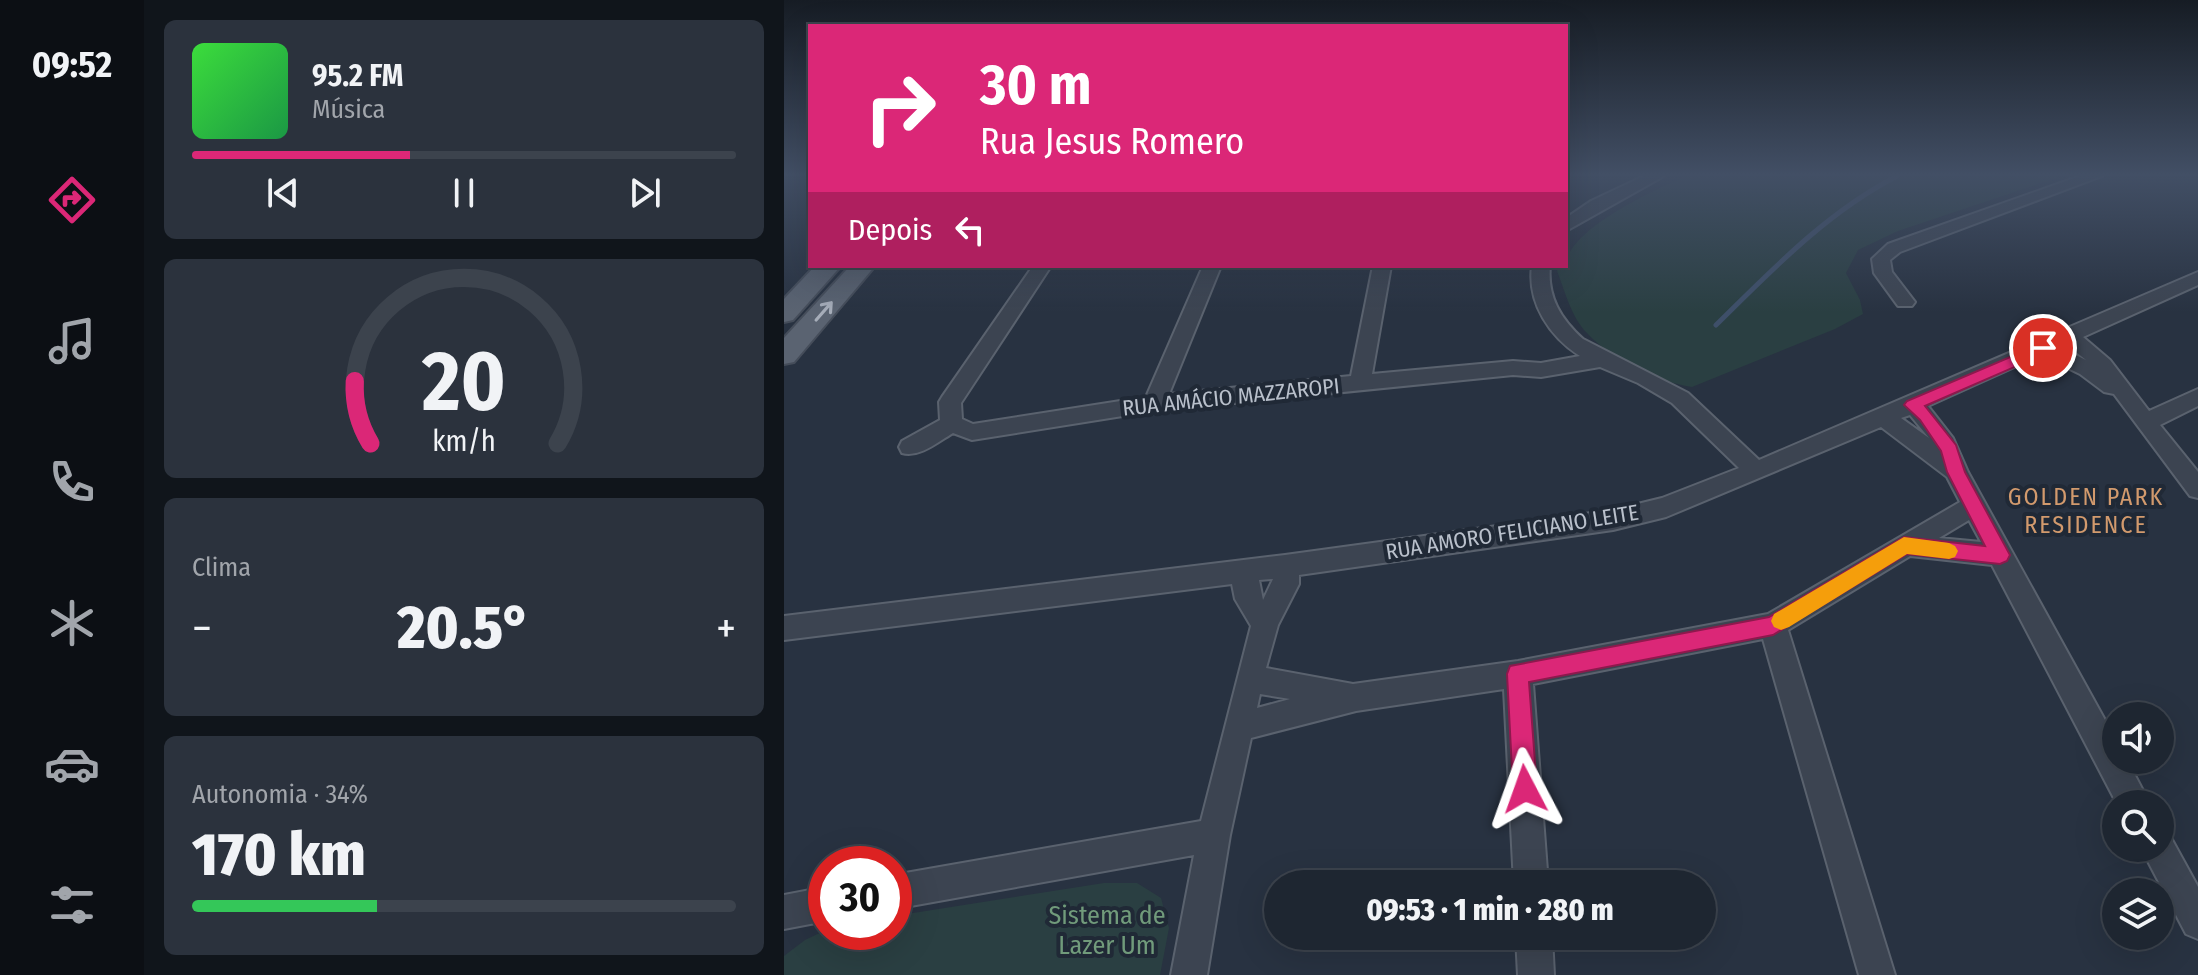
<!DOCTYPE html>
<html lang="pt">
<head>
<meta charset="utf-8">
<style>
  body { margin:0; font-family:"Fira Sans Condensed",sans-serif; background:#2b323d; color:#f1f3f6; height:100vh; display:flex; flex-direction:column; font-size:30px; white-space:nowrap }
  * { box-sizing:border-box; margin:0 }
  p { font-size:26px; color:#a1a5ab }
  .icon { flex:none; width:44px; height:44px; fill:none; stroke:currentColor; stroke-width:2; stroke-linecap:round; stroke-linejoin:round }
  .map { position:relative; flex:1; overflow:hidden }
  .details { display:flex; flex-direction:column; gap:20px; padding:20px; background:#10151b; width:640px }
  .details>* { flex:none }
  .banner { position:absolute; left:24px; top:24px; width:760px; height:244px; border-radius:0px; box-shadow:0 8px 32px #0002,0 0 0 2px #3c434d; background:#db2777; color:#fff; overflow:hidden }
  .tools { position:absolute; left:1318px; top:702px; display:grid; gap:16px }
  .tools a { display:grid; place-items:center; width:72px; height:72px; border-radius:50%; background:#1e2631; box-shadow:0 8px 32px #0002,0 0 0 2px #3c434d; font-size:40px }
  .speed { position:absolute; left:24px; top:846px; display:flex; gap:16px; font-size:40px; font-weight:700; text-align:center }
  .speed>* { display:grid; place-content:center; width:104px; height:104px; border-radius:50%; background:#1e2631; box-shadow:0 8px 32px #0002,0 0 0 2px #3c434d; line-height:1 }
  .speed .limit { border:12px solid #d22; background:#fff; color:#111 }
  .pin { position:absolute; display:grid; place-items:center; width:68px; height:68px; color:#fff; margin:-34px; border:4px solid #fff; border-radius:50%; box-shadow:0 2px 8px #0007 }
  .me { position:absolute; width:88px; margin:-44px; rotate:356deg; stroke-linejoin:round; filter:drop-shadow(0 0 6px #0008) }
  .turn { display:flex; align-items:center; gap:28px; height:168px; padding:0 40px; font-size:36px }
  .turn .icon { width:104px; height:104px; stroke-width:2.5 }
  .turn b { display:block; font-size:56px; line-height:68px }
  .then { display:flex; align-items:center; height:76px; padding:0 40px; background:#0003; gap:16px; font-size:30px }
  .big { font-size:60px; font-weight:800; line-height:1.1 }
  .details .card { flex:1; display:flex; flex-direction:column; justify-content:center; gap:12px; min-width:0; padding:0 28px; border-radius:12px; background:#2b323d }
  .details .dial { align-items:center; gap:0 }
  .dial svg { height:208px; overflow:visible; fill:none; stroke:#3c434d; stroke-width:7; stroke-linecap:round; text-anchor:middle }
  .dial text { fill:#f1f3f6; stroke:none }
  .song { display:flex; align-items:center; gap:24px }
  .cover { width:96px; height:96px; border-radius:12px; background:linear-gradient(135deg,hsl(120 70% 55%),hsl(140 70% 35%)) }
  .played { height:8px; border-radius:4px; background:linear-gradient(90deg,#db2777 40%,#3c434d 40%) }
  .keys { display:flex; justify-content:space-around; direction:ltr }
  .heat { display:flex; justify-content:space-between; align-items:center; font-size:44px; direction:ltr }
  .charge { height:12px; border-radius:6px; background:linear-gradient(90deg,#34c759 34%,#3c434d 0) }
  .trip { position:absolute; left:480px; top:870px; width:452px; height:80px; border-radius:40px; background:#1e2631; box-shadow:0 8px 32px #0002,0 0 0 2px #3c434d; font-weight:800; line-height:80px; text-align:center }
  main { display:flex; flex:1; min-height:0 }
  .tabs { display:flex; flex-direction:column; width:144px; justify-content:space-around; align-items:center; background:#0c0f14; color:#a1a5ab }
  .tabs .icon { width:56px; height:56px }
  .tabs .current { color:#db2777 }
  .tabs b { font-size:36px; color:#f1f3f6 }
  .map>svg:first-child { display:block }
  .green { fill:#2a3f42 }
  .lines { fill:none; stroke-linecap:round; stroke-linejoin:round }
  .stream { stroke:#3e4f69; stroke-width:5 }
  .minor-casing { stroke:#5a626e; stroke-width:4 }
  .major-casing { stroke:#454d5a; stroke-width:4 }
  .minor { fill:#3c4451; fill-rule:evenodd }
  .major { fill:#5a6371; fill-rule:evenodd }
  .oneway { stroke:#a6adb9 }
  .route { fill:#db2777; stroke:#8e194d; stroke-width:2 }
  .slow { fill:#f59e0b }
  .labels { text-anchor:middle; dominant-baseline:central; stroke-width:8; stroke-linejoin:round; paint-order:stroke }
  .street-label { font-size:22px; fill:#b9c0cb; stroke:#202936 }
  .neighbourhood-label { font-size:24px; letter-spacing:2px; fill:#d29a6d; stroke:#202936 }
  .near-park-label { font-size:26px; fill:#719b7b; stroke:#202936 }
</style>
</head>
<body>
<main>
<nav class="tabs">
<b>09:52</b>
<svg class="icon current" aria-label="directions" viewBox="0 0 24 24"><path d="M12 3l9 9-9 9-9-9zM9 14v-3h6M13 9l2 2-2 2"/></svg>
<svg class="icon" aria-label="music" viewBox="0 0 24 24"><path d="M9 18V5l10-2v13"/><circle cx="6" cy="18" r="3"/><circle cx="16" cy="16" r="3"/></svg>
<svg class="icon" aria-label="phone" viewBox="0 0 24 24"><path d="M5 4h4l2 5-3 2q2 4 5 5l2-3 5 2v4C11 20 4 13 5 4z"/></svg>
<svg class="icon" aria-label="climate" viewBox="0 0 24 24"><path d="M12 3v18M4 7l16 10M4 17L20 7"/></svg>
<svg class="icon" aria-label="car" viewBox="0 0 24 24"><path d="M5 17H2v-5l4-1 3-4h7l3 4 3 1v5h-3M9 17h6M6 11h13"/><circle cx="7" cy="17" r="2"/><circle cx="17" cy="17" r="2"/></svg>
<svg class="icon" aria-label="filters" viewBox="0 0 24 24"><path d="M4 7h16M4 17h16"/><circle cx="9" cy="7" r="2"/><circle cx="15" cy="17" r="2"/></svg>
</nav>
<section class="details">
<div class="card">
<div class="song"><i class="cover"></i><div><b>95.2 FM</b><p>Música</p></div></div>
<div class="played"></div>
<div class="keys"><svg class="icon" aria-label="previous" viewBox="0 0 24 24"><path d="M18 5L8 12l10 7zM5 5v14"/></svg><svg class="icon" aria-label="pause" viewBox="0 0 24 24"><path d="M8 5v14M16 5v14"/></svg><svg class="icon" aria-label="next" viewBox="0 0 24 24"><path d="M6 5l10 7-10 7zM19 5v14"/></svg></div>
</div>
<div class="card dial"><svg viewBox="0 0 100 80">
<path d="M14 69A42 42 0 1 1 86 69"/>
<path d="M14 69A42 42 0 0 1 8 45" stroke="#db2777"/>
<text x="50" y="56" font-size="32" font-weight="700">20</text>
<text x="50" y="72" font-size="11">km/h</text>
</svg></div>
<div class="card"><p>Clima</p>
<div class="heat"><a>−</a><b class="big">20.5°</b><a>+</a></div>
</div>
<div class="card"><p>Autonomia · 34%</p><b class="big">170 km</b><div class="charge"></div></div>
</section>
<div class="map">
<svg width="1414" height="975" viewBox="0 0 1414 975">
  <rect width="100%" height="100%" fill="#283241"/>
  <!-- green -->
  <g class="green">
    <path d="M902,176H1278L1114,231L1074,250L1062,273L1076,300L1079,314L1051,329L908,387C870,381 829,361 803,333C787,317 781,291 773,271L776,266H782C782,230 872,189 902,176Z"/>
    <path d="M320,883H353L377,898L385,928L376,975H0V956L21,940L42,930L110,932V916Z"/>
  </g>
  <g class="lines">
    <!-- stream -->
    <path class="stream" d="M932,325C989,269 1042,213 1113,176"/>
    <!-- minor casing -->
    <g class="minor-casing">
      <g id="minor">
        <path d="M860,176H880L782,231V218L807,201Z"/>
        <path d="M1296,176H1318L1116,252L1106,260L1108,272L1131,302L1128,306H1114L1090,273L1088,259L1104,244Z"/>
        <path d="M249,266H267L177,403L178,419L189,424L362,397L419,266H437L385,394L567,376L589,266H607L588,374L729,361L757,363L796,356C766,337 743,303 748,266H766C763,297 777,319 799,339L904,393L975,460L1414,272V285L1299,337L1326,360L1365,411L1414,389V406L1376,425L1414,472V498L1406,496L1330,394L1320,392L1296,374L1257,355L1144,406L1169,438L1184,472L1332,740V760H1343L1366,804H1333L1208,565L1126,556L1004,630L1111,975H1075L979,639L749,684L764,884H730L720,689L572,711L467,738L446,835L423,975H387L410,855L110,909V875L417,821L467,626L451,599L448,584L0,640V616L501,555L829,510L878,498L955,468L888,403L854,383L816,367L757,377L729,375L370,411L188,440L169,433C154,442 135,458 118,453L115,447L118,441L156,420L155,402L158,397ZM1282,344L1302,360L1275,347ZM1126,415L1145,438L1117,418ZM1097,427L1163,477L1176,502L984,614L734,661L569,684L482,668L494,625L515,584V575L829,530L882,517ZM1185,520L1197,542L1155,538ZM489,579L479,600L475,580ZM476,694L506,699L473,708Z"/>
        <path d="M1376,832L1386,836L1414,887V939L1402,934L1357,848H1376Z"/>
        <path d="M42,887V921L0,929V895Z"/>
        <path d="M732,936H768L770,975H734Z"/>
      </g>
    </g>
    <!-- major casing -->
    <g class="major-casing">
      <g id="major">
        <path d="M31,266H57L9,320L0,322V299Z"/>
        <path d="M66,266H91L10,362L0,364V338Z"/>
      </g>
    </g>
    <!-- minor -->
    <use href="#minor" class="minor"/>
    <!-- major -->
    <use href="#major" class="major"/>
  </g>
  <!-- one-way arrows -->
  <defs><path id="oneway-shaft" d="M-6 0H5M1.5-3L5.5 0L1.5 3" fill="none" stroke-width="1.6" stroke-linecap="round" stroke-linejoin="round" transform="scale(2)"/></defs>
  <use class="oneway" href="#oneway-shaft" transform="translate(40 311) rotate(-49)"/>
  <!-- sky -->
  <linearGradient id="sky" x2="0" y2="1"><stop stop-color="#161c24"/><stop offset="0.56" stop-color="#424f65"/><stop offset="1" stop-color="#424f65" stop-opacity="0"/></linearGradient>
  <rect width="1414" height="312" fill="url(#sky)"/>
  <!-- route -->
  <path class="route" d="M1259,343L1267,348L1265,352L1141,406L1172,445L1181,472L1226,555L1223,561L1216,564L1123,554L989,635L745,682L753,789L749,797L741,801L732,797L729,789L723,674L726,666L985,617L1120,537L1201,546L1163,472L1157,451L1136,420L1120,405L1123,401Z"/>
  <!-- slow -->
  <path class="slow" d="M1120,537L1165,543L1171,546L1174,551L1171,557L1165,559L1123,554L1005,627L997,630L990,627L987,621L990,614Z"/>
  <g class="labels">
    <!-- street labels -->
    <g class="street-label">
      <text transform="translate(447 397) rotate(-6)">RUA AMÁCIO MAZZAROPI</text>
      <text transform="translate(728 532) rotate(-9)">RUA AMORO FELICIANO LEITE</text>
    </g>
    <!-- neighbourhood labels -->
    <g class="neighbourhood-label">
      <text x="1302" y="497">GOLDEN PARK<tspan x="1302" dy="28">RESIDENCE</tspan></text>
    </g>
    <!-- near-park labels -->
    <g class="near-park-label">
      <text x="323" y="915">Sistema de<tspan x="323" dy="30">Lazer Um</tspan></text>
    </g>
  </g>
</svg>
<div class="tools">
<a><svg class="icon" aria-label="sound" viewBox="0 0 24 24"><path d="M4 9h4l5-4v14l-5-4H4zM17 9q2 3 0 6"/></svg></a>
<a><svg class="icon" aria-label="search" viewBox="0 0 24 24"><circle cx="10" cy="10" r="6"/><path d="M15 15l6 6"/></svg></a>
<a><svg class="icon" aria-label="layers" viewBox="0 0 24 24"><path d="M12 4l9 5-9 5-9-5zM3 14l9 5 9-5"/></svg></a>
</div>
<div class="speed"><div class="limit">30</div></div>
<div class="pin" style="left:1259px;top:348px;background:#d93025"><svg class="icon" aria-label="arrive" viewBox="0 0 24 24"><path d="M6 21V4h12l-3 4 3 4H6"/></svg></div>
<svg class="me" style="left:741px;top:789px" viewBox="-20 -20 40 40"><path d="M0-17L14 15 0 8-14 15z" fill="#db2777" stroke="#fff" stroke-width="4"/></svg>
<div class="trip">09:53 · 1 min · 280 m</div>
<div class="banner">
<div class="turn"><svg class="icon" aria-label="right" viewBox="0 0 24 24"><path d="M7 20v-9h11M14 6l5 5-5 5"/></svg><div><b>30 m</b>Rua Jesus Romero</div></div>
<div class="then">Depois<svg class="icon" aria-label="left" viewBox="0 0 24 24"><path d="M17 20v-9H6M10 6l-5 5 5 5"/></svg></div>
</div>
</div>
</main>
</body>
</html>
